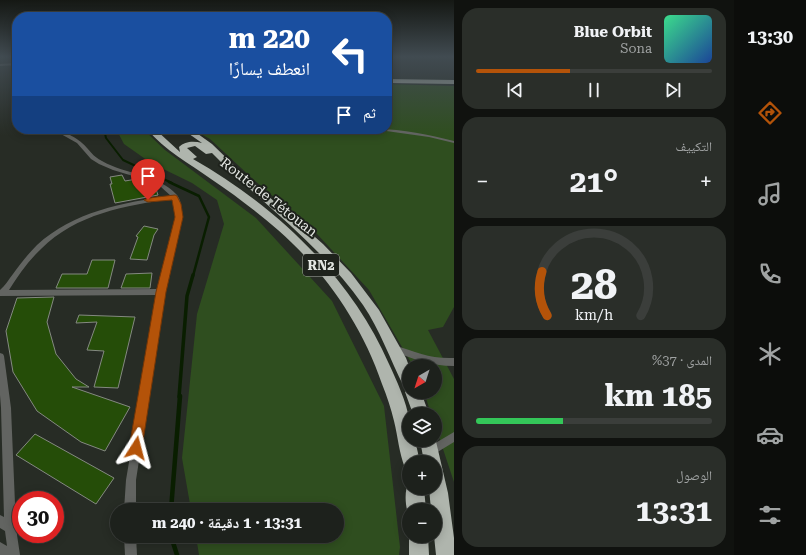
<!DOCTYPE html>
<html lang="ar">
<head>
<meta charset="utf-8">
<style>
  body { margin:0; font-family:"Roboto Serif","Noto Naskh Arabic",serif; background:#2a2e29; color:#f1f3f6; direction:rtl; height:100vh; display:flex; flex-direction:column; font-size:15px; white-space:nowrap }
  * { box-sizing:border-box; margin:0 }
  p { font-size:13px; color:#a0a3a3 }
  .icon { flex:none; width:22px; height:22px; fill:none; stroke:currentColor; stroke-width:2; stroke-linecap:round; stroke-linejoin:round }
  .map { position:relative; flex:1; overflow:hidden; direction:ltr }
  .panel { display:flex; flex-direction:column; gap:8px; padding:8px; background:#10120f; width:280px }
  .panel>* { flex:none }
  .banner { position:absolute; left:12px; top:12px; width:380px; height:122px; border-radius:16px; box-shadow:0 2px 10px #0003,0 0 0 1px #3b3e3b; direction:rtl; background:#1a4fa0; color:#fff; overflow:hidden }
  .needle { width:26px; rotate:219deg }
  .controls { position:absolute; left:402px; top:359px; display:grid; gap:8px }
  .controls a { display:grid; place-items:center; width:40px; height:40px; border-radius:50%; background:#1d211c; box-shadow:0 2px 10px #0003,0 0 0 1px #3b3e3b; font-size:20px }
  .speed { position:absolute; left:12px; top:491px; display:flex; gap:8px; font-size:20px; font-weight:700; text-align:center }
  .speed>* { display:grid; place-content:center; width:52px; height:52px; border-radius:50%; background:#1d211c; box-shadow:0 2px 10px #0003,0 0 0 1px #3b3e3b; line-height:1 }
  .speed .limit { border:6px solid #d22; background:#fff; color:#111 }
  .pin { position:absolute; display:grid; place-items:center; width:34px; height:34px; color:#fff; margin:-41px -17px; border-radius:50% 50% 50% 0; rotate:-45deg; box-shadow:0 0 4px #0007 }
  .pin .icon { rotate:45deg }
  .me { position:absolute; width:44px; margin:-22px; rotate:9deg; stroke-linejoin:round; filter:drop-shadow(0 0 3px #0008) }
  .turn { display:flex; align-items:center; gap:14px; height:84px; padding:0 16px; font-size:18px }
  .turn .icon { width:52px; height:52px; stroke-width:2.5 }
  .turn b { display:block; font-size:28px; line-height:34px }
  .then { display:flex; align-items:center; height:38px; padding:0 16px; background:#0003; gap:8px; font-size:15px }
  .big { font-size:30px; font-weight:700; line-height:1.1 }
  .panel .tile { flex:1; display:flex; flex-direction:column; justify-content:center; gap:6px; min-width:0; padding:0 14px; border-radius:16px; background:#2a2e29 }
  .panel .dial { align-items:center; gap:0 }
  .dial svg { height:104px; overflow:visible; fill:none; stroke:#3b3e3b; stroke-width:7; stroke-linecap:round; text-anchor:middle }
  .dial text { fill:#f1f3f6; stroke:none }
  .song { display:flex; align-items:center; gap:12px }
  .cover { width:48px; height:48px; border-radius:6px; background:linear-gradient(135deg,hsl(150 70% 55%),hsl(220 70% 35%)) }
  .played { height:4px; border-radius:2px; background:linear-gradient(90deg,#b45309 40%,#3b3e3b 40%) }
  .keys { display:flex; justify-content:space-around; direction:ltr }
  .heat { display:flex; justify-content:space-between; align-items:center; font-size:22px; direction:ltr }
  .charge { height:6px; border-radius:3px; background:linear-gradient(90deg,#34c759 37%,#3b3e3b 0) }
  .trip { position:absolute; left:110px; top:503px; width:234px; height:40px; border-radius:20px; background:#1d211c; box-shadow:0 2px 10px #0003,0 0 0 1px #3b3e3b; font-weight:700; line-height:40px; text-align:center; direction:rtl }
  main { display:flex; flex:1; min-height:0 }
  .tabs { display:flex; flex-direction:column; width:72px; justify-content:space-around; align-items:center; background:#0c0d0b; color:#a0a3a3 }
  .tabs .icon { width:28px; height:28px }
  .tabs .current { color:#b45309 }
  .tabs b { font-size:18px; color:#f1f3f6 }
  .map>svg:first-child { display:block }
  .green { fill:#2f4e1f }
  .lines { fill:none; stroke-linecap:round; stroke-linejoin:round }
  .stream-far3 { stroke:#091e00; stroke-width:2 }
  .stream-far2 { stroke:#091e00; stroke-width:2.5 }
  .stream-far1 { stroke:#091e00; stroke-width:3.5 }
  .stream { stroke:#091e00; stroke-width:4.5 }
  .building { fill:#254d08; stroke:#848981 }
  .street { fill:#626461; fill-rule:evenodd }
  .highway { fill:#afb5ad; fill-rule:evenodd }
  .route { fill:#b45309; stroke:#753606 }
  .labels { text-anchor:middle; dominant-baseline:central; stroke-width:4; stroke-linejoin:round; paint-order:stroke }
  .shield { fill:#1e221c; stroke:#a9aca7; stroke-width:1 }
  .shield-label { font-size:13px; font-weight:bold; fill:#e4e7e3 }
  .street-label { font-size:14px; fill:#e4e7e3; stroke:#1e221c }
</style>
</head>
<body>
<main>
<nav class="tabs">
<b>13:30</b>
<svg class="icon current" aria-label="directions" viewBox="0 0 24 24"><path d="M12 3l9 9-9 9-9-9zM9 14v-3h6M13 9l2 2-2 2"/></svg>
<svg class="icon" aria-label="music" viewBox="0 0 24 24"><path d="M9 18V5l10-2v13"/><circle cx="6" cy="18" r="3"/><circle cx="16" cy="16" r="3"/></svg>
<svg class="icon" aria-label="phone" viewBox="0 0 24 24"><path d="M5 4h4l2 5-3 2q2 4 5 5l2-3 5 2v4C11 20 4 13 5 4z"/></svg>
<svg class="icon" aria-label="climate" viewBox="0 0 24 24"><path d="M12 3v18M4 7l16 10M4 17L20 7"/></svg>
<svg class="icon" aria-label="car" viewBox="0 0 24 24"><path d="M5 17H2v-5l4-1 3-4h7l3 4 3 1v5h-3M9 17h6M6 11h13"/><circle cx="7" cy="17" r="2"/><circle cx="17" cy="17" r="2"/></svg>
<svg class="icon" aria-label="filters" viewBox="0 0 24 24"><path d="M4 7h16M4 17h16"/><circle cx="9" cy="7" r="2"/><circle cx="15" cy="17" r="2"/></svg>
</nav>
<section class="panel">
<div class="tile">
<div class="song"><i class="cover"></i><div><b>Blue Orbit</b><p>Sona</p></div></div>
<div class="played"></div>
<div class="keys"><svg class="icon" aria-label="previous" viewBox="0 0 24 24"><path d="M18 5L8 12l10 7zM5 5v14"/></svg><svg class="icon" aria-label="pause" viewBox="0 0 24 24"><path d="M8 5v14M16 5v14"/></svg><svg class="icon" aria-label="next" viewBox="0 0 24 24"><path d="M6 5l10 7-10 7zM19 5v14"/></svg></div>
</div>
<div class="tile"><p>التكييف</p>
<div class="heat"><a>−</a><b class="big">21°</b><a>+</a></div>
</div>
<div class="tile dial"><svg viewBox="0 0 100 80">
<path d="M14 69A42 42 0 1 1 86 69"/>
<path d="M14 69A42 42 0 0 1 10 35" stroke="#b45309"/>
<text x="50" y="56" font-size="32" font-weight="700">28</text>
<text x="50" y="72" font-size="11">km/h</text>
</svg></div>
<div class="tile"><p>المدى · 37%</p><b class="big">185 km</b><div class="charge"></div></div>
<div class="tile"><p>الوصول</p><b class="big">13:31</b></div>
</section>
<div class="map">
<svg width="454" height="555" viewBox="0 0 454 555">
  <rect width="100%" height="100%" fill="#272c25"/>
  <!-- green -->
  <g class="green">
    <path d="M387,84L454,86V307L443,327L428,330L454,379V482L435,425V414H431L424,392H435V366H413L369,290L317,234L254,180L210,139L192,129H387Z"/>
    <path d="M116,129H143L165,150L256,218L332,301L384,406L400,547L399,555H199L196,536H337V510H191L182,458L197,314L224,224L217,200L192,183L151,163L124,144Z"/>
  </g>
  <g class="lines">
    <!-- stream-far3 -->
    <path class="stream-far3" d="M104,129L106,138L123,160L172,183"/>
    <!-- stream-far2 -->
    <path class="stream-far2" d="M169,182L199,196L209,217L193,276"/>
    <!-- stream-far1 -->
    <path class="stream-far1" d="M179,397L187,296L193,275"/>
    <!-- stream -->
    <g class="stream">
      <path d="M171,510L180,396"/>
      <path d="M171,536L177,555"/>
    </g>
  </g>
  <!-- building -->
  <g class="building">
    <path d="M122,175L125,181L137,179L141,189L155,186L158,195L115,203L110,184H112L110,177Z"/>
    <path d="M144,226L158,229L154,235L147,260L130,259L138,237L136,236Z"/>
    <path d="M92,260H115L108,288H56L62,274H87Z"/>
    <path d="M152,273L150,288H121L126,274Z"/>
    <path d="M54,297L47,322L56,354L76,379L89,387H72L130,407L105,451L81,442L37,411L13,372L6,331L17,298Z"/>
    <path d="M79,315L135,317L118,388L94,387L104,351L87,350L97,322L76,323Z"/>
    <path d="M35,434L114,478L96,504L16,455Z"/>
  </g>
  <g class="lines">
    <!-- street -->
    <g class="street">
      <path d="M17,63V65L0,66V64Z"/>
      <path d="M52,129C59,129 76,137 82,143C89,149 93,157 102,161C126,175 158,174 177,195C183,203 182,216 181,225L165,292L136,480V510H124L126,480L157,295L0,296V290C5,286 9,279 13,274C20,264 28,254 37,245C73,212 123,202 171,196L161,187L143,179L113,170L99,164L91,159L77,143ZM173,199C177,207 176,216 175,225L158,289L9,290C18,276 28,261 41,249C76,214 126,205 173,199Z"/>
      <path d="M377,129C403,129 429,135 454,141V143L429,137L379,130Z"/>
      <path d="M394,345C416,352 430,359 454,358V366C431,366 412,359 391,350L390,348L391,346Z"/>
      <path d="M0,353L3,354L4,356L11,408L16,528L20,555H0V542L7,546L5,531L0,528V515L4,517L1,408L0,395Z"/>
      <path d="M454,432V442L431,456L427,454L426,451L427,448Z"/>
      <path d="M124,536H136L137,555H125Z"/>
    </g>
    <!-- highway -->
    <g class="highway">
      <path d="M387,79L454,80V84L387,83Z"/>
      <path d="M147,129H155L180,152L179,147C185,141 194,141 202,143L182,129H191L212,144L245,176L323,244L351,273L379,310L406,358L409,366V392H421L429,414H413L405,392L407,388L404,387C390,359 380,330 363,305C322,246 262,204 212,153L206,154L195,146L187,148L197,157L193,159C276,206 351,277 389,364C396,379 407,403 409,419C410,426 409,433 409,440H415L420,462H409V470L405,468C399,453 398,437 394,421C391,409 387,396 382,384C362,325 325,271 278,230C257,212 235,195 211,179C189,163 165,151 147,129Z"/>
      <path d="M435,437L448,493L454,538V555H436L434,536L435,510H431L429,488H435V462H424L420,440H435Z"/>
      <path d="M409,481V488H424L426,510H409V516C405,506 404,491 409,481Z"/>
      <path d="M409,534V536H428L429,555H409Z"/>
    </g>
  </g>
  <!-- sky -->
  <linearGradient id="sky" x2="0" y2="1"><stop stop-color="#151814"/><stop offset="0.42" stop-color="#414b51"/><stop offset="1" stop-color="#414b51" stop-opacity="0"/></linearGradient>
  <rect width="454" height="135" fill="url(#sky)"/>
  <!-- route -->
  <path class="route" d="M175,195L177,196L181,204L183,217L166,292L142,448L140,453L136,455L131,453L129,448L156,292L175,217L172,200L148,202L144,200L148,198Z"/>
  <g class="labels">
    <!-- shield labels -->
    <rect class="shield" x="303" y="254" width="36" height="22" rx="3"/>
    <g class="shield-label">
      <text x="321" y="265">RN2</text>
    </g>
    <!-- street labels -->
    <g class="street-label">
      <text transform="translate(269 197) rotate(38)">Route de Tétouan</text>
    </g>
  </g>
</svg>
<div class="controls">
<a><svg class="needle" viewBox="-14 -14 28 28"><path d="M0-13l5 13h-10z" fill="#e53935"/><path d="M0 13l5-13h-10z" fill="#a0a3a3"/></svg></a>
<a><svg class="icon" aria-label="layers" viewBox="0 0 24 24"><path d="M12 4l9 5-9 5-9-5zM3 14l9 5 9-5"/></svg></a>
<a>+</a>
<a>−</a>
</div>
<div class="speed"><div class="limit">30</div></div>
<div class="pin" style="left:148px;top:200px;background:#d93025"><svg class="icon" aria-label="arrive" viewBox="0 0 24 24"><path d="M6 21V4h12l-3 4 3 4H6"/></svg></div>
<svg class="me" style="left:136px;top:448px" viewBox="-20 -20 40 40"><path d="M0-17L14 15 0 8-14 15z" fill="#b45309" stroke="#fff" stroke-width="4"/></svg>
<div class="trip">13:31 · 1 دقيقة · 240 m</div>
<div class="banner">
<div class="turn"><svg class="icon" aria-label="left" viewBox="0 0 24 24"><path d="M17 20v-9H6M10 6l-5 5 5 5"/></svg><div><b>220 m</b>انعطف يسارًا</div></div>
<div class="then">ثم<svg class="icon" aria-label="arrive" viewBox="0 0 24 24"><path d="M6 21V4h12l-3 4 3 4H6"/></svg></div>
</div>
</div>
</main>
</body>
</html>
